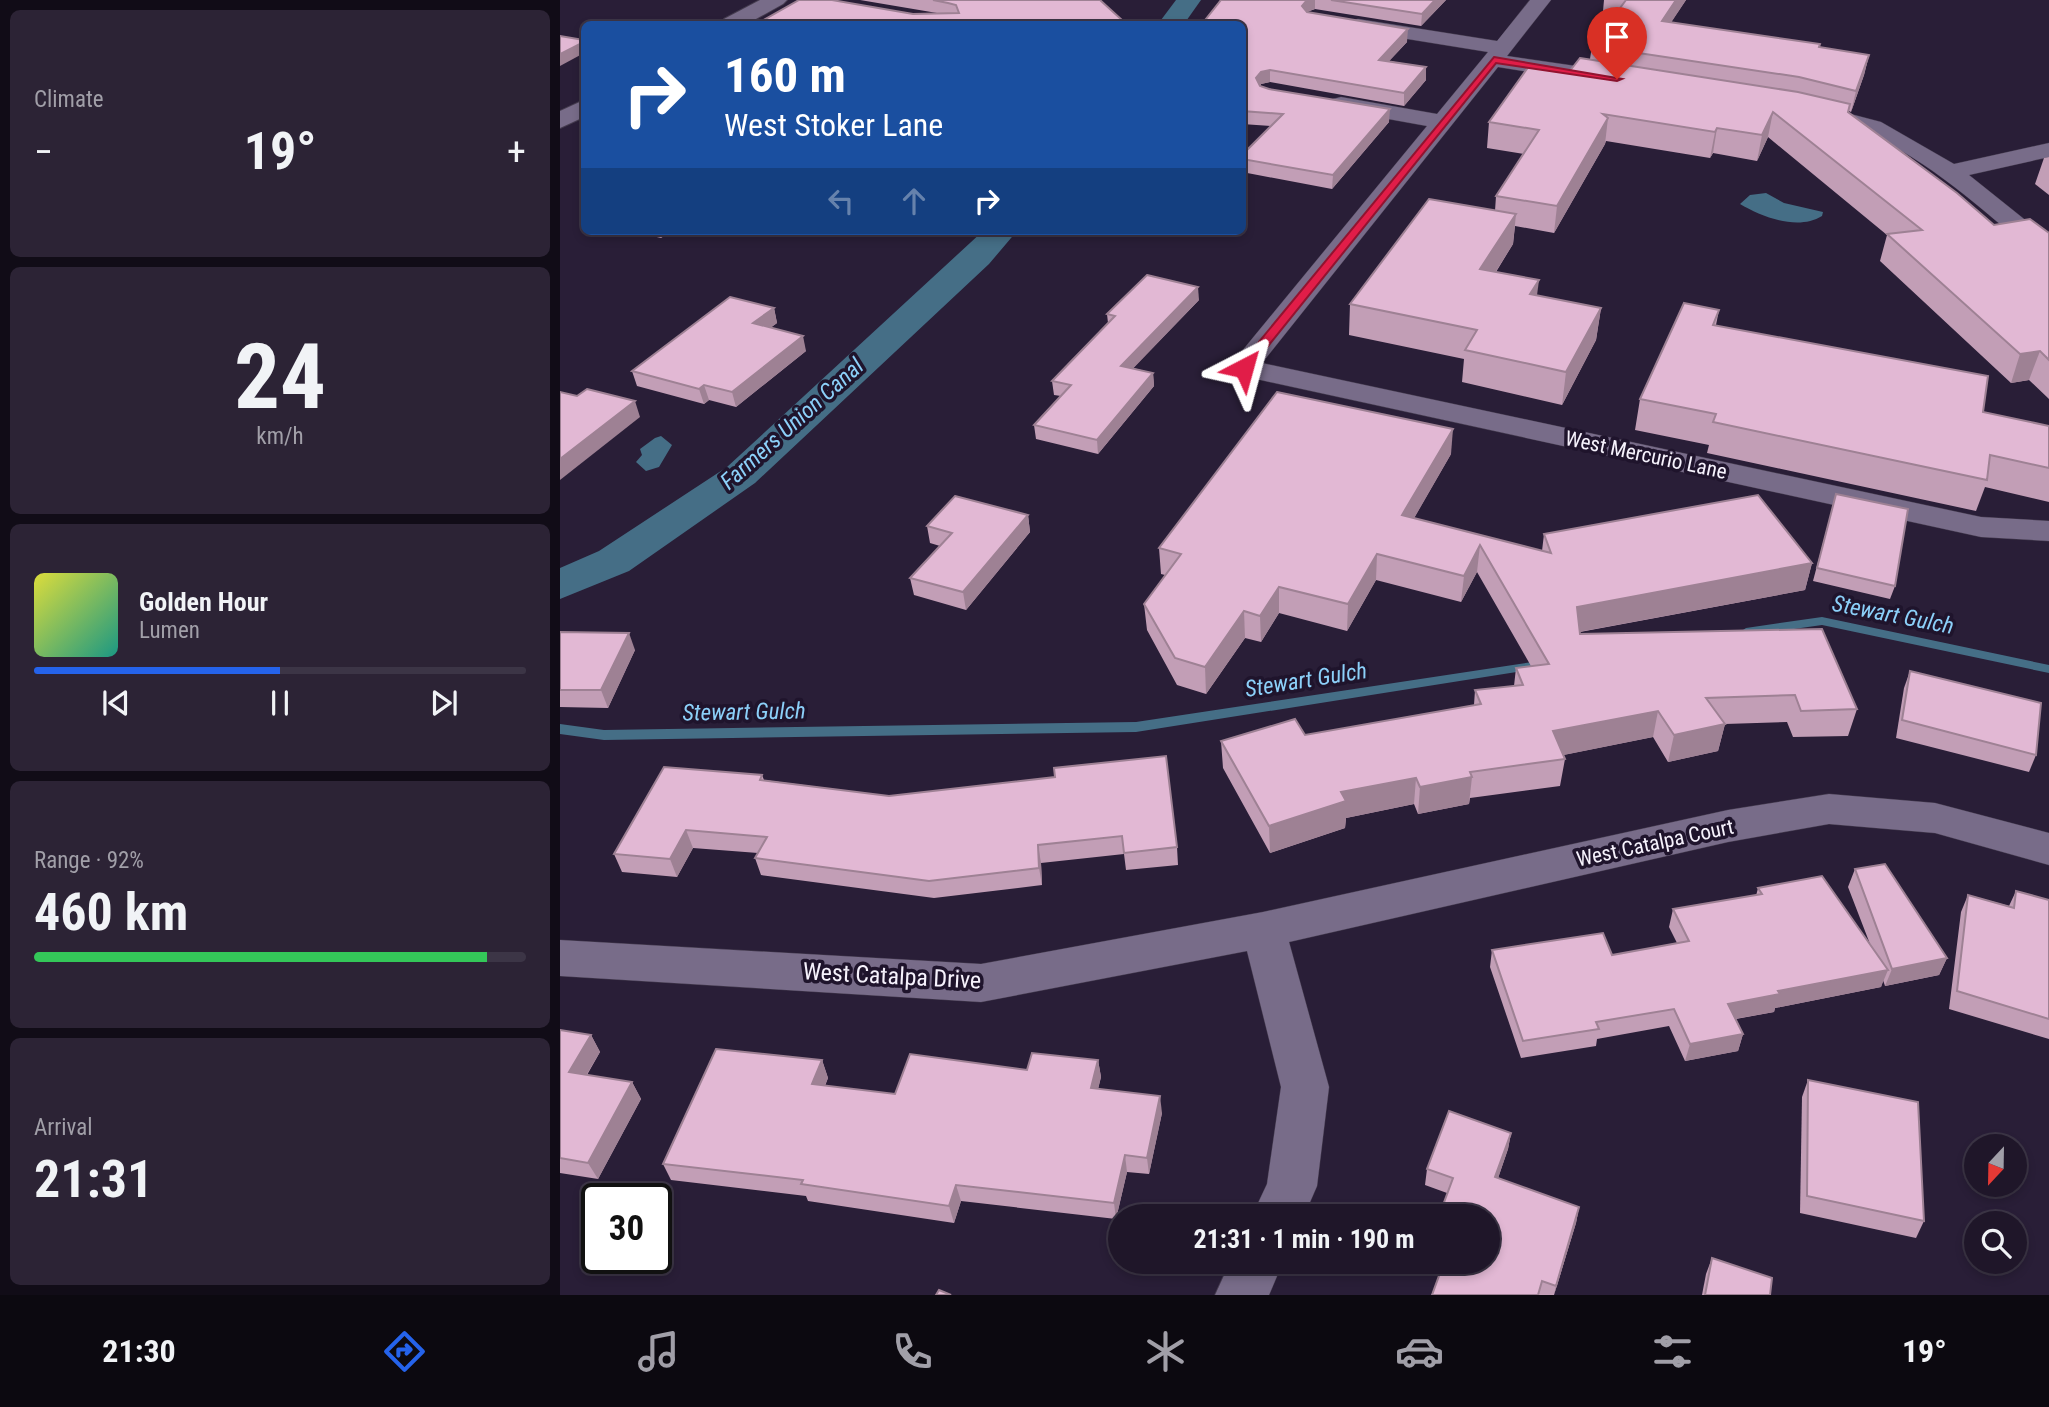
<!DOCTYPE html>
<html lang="en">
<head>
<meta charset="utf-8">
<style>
  body { margin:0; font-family:"Roboto Condensed",sans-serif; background:#2c2335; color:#f1f3f6; height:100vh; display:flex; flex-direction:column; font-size:26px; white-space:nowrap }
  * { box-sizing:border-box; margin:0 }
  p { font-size:23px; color:#a19fa8 }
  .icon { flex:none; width:38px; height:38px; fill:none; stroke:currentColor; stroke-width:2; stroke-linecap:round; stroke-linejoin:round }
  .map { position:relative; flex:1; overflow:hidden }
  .details { display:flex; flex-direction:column; gap:10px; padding:10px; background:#110c17; width:560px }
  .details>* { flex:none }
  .guide { position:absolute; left:21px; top:21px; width:665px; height:214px; border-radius:10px; box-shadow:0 4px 10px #0003,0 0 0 2px #3c3546; background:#1a4fa0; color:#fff; overflow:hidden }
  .needle { width:46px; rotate:202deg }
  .fabs { position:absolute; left:1404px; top:1134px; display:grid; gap:14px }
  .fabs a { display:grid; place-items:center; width:63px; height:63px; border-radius:50%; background:#1f1629; box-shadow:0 4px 10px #0003,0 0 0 2px #3c3546; font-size:35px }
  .speed { position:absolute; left:21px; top:1183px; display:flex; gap:14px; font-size:35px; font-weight:700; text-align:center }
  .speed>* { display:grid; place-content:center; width:91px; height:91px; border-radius:50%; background:#1f1629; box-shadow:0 4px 10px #0003,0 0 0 2px #3c3546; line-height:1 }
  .speed .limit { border:4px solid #111; border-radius:10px; background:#fff; color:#111 }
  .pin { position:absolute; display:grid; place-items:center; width:60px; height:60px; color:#fff; margin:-72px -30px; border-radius:50% 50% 50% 0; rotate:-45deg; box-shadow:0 0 7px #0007 }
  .pin .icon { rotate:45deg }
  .me { position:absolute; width:77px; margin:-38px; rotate:39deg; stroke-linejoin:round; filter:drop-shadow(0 0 5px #0008) }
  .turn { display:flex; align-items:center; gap:24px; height:147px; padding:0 28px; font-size:32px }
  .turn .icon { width:91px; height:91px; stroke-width:2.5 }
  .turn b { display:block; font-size:49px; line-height:60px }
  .lanes { display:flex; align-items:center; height:66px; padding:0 28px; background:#0003; justify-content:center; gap:35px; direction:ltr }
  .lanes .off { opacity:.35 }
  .big { font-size:52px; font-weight:700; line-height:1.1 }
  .details .widget { flex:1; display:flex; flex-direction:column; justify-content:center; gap:10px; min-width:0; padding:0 24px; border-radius:10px; background:#2c2335 }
  .details .dial { align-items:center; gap:0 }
  .dial b { font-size:91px; line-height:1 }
  .song { display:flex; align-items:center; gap:21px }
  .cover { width:84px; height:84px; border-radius:10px; background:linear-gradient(135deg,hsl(60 70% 55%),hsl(170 70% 35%)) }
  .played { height:7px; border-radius:4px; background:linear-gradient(90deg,#2563eb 50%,#3c3546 50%) }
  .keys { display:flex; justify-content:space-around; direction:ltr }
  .heat { display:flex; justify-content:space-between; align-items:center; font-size:38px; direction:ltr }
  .charge { height:10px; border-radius:5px; background:linear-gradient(90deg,#34c759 92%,#3c3546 0) }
  .trip { position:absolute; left:548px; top:1204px; width:392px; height:70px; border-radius:35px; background:#1f1629; box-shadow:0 4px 10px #0003,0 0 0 2px #3c3546; font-weight:700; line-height:70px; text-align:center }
  .menu { display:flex; height:112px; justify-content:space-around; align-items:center; background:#0c0910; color:#a19fa8 }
  .menu .icon { width:49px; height:49px }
  .menu .on { color:#2563eb }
  .menu b { font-size:32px; color:#f1f3f6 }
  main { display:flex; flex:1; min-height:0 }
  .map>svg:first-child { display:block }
  .water { fill:#456e86 }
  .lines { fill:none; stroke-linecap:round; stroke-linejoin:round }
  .stream { fill:#456e86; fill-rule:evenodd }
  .canal { fill:#456e86; fill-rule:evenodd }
  .street-casing { stroke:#443b4e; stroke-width:1 }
  .secondary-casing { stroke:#443b4e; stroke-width:2 }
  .street { fill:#786c89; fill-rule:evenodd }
  .secondary { fill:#786c89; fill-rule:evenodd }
  .wall { fill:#c29eb6 }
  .shaded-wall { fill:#9e8194 }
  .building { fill:#e2b8d4; stroke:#9e8194; stroke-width:2 }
  .route { fill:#e11d48; stroke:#92132f; stroke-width:2 }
  .labels { text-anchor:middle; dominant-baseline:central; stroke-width:7; stroke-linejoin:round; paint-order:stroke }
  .street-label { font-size:21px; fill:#f6f2fc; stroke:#1f142c }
  .water-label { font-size:23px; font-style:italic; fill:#8cd0f9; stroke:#1f142c }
  .near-street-label { font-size:24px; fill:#f6f2fc; stroke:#1f142c }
</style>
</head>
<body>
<main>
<section class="details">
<div class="widget"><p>Climate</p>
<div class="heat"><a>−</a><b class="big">19°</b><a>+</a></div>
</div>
<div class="widget dial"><b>24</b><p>km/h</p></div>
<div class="widget">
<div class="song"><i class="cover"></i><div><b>Golden Hour</b><p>Lumen</p></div></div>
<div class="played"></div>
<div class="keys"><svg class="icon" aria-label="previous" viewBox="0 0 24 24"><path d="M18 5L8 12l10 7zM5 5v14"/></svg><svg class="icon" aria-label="pause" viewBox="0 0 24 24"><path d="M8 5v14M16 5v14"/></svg><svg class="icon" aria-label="next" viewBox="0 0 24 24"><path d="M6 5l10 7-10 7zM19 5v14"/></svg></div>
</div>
<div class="widget"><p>Range · 92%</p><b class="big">460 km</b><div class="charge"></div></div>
<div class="widget"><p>Arrival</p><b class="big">21:31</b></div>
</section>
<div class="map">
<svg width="1489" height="1295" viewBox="0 0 1489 1295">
  <rect width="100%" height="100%" fill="#291e37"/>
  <!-- water -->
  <g class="water">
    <path d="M1206,193L1224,203L1263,212L1262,216C1238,231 1202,217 1180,204L1190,195Z"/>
    <path d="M101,436L112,445L99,467L86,471L76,462L82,455L80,449L95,438Z"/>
  </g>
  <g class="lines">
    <!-- stream -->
    <g class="stream">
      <path d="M1262,617L1489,665V673L1262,625L1186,636L1180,632L1186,628Z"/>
      <path d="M985,660L989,661L991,664L989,667L576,732L44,740L0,734V724L44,730L576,722Z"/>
    </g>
    <!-- canal -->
    <g class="canal">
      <path d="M616,0H641L624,24H598Z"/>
      <path d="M423,231H457L429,264L195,483L69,571L0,599V568L39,551L167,467Z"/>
    </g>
    <!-- street casing -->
    <g class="street-casing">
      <g id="street">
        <path d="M970,0H991L947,56L1057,72L1065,74L1068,79L1065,84L1057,86L938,67L702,363L1421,517L1489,521V541L1421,537L673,374L668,368L673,362L867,126L773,109L770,104L773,99L781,97L877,114L928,52L798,31L791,29L788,25L791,21L798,19L937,41Z"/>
        <path d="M1256,105L1321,122L1394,164L1489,143V157L1409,175L1489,239V260L1480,258C1425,212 1371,161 1305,132C1287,124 1267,122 1248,117L1244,112L1248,107Z"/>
        <path d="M1269,794L1375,803L1489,833V865L1375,833L1269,824L1168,842L729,942L769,1087L757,1186L744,1216H692L707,1184L721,1087L687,951L421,1002L0,976V940L421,964L703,912L1168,810Z"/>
        <path d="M670,1262H723L709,1295H655Z"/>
      </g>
    </g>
    <!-- secondary casing -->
    <g class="secondary-casing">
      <g id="secondary">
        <path d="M200,0H227L223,4L187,24H161L164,19Z"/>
        <path d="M24,100V117L0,128V111Z"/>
      </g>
    </g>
    <!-- street -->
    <use href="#street" class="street"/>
    <!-- secondary -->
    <use href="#secondary" class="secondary"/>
  </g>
  <!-- wall -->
  <g class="wall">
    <path d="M300,0H540L562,20V24H201L200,22L353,14L377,13Z"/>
    <path d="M661,0H886L861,26L755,9L747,12L847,42L829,61L866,67V80L844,106L710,82L701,84L700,86L829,122L772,189L682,172V155L711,126L682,124V24Z"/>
    <path d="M1044,0H1126L1111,22L1260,47L1309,55L1304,75L1291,112L1289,111L1288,113L1434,225L1489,233V399L1469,380L1451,383L1320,261L1327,235L1208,137L1197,161L1153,153L1150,158L1046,141L1045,144L994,233L955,226L953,244L936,272L977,296L1041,308L1036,340L1002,405L902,382L904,359L789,335L790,304L935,211L936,196L964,154L927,148L929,122L1030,59L1032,46L1056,13L1043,11Z"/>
    <path d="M1489,157V195L1475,184L1484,158Z"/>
    <path d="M71,231H111L101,238Z"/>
    <path d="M639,300L573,368L593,373L594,386L538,454L476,439L474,425L501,396L494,395L492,381L548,323L547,314Z"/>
    <path d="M214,308L217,323L210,328L246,351L176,407L149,400L144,404L77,386L72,371Z"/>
    <path d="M1159,310L1156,325L1423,412L1489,426V502L1425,487L1416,511L1147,453L1149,445L1075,430L1080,399Z"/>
    <path d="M891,454L854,518L982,551L984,534L1252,563L1245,590L1020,632V634L1297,709L1288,736L1233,737L1227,722L1165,724L1158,751L1108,762L1093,737L1003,755L1005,759L1000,786L910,798L909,804L858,814L854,804L786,818L785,828L710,853L663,768L661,741L745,735L914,705L915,690L954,686L956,668L971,666L917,572L901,602L816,580L787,631L719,613L701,642L685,638L646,694L617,685L587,630L584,604L605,575L601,574L599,548Z"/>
    <path d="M1276,494L1335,586L1330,599L1253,581Z"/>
    <path d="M468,515L470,532L406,610L354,595L350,578L380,546L370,543L367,526Z"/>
    <path d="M0,632L75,650L48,708L0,707Z"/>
    <path d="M1350,671L1476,755L1469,772L1336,738L1344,688Z"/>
    <path d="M202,775L204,780L329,796L495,777L617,847L618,865L566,870L564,854L481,863L482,885L374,898L201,875L195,858L198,853L133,848L117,877L62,872L54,854Z"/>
    <path d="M1295,869L1387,958L1379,975L1325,986L1323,980L1321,987L1215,1008L1214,1012L1176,1019L1183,1034L1178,1051L1125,1061L1109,1026L1037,1039L1036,1046L961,1058L930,967L932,950L1052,955L1117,943L1109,927L1113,909L1196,896L1198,888L1310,944L1288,887Z"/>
    <path d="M1456,891L1489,900V1039L1389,1009L1401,912L1408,895L1449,906Z"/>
    <path d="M0,1030L31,1035L40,1052L27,1075L72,1082L81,1099L38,1179L0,1173Z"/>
    <path d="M262,1060L268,1078L265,1086L335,1094L467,1070L538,1060L541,1077L538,1089L602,1113L589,1174L567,1172L556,1219L401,1201L394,1223L248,1201L246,1196L111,1180L103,1164Z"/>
    <path d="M1248,1080L1364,1221L1356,1238L1240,1213L1242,1097Z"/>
    <path d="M951,1133L948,1149L938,1178L1019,1207L1016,1223L994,1295H872L928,1262L887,1193L865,1185L867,1169Z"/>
    <path d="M1152,1258L1210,1295H1142L1146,1274Z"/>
  </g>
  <!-- shaded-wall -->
  <g class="shaded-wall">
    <path d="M746,0H755V9L746,12L742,6Z"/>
    <path d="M875,0H886L861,26L862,14Z"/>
    <path d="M1116,0H1126L1099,41L1102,21Z"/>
    <path d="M562,20V24H536Z"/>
    <path d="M848,29L847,42L819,72V60Z"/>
    <path d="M24,42V53L0,66V54Z"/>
    <path d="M1309,55L1304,75L1291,112L1296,91Z"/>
    <path d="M866,67V80L844,106V93Z"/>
    <path d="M710,70V82L701,84L697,91L696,78L701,72Z"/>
    <path d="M830,109L829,122L772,189L773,175Z"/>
    <path d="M1213,112L1208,137L1197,161L1202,135Z"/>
    <path d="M1048,118L1045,144L994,233L997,206Z"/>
    <path d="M1157,128L1153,153L1150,158L1155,132Z"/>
    <path d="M956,214L953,244L918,300L920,269Z"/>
    <path d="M99,231H111L101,238Z"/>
    <path d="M979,280L975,311L970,294Z"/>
    <path d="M638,287L639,300L563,379L561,366Z"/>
    <path d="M214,308L217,323L197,338L193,323Z"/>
    <path d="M1041,308L1036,340L1002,405L1006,372Z"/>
    <path d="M243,336L246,351L176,407L172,392Z"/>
    <path d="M1480,351L1469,380L1451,383L1460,354Z"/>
    <path d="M593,373L594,386L538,454L537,440Z"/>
    <path d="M144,385L149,400L144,404L139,389Z"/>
    <path d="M75,401L80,417L0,480V459Z"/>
    <path d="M893,429L891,454L841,541L842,515Z"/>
    <path d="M468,515L470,532L406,610L403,592Z"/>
    <path d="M920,545L917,572L901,602L904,576Z"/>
    <path d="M817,554L816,580L787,631L788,604Z"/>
    <path d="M1252,563L1245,590L1013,633L1017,607Z"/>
    <path d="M719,587V613L701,642L700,616Z"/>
    <path d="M684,611L685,638L646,694L645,667Z"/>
    <path d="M69,633L75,650L48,708L41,690Z"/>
    <path d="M1098,711L1093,737L989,758L993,731Z"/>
    <path d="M1165,724L1158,751L1108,762L1114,735Z"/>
    <path d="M912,777L909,804L858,814L860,787Z"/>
    <path d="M856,778L854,804L786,818L785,828L710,853L709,826L781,792Z"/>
    <path d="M126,830L133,848L117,877L110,859Z"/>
    <path d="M478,845L481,863L482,885L479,868Z"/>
    <path d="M1387,958L1379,975L1325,986L1332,969Z"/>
    <path d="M1328,970L1321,987L1215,1008L1214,1012L1163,1021L1168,1004L1218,991Z"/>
    <path d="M1183,1034L1178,1051L1125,1061L1130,1044Z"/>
    <path d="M31,1035L40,1052L18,1089L9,1072Z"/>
    <path d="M262,1060L268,1078L258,1101L252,1084Z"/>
    <path d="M538,1060L541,1077L534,1105L531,1088Z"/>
    <path d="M72,1082L81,1099L38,1179L28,1163Z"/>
    <path d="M600,1096L602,1113L589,1174L587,1158Z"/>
    <path d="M951,1133L948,1149L933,1193L935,1177Z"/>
    <path d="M565,1155L567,1172L556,1219L554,1203Z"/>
    <path d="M396,1185L401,1201L394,1223L389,1206Z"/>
    <path d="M1019,1207L1016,1223L994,1295L996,1286Z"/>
  </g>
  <!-- building -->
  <g class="building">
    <path d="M239,0H272L353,14L399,13L396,5L388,3L373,0H540L562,20L536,24H206H208L200,22Z"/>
    <path d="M661,0H747L742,6L747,12L848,29L819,60L866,67L844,93L710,70L701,72L696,78L700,86L709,89L830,109L773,175L682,159V155L723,114L682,111V24H642Z"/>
    <path d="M771,0H875L862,14Z"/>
    <path d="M1066,0H1116L1102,21L1260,44L1259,47L1309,55L1296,91L1239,77L1032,46Z"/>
    <path d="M0,36L24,40V42L0,54Z"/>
    <path d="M1020,58L1238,92L1290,104L1288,112L1397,193L1434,225L1470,219L1489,233V360L1480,351L1460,354L1327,234L1362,230L1213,112L1202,135L1157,128L1155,132L1043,114L1048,118L997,206L936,196L979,130L929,122L969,66L1009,72Z"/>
    <path d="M869,199L956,214L920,269L979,280L970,294L1041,308L1006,372L905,350L917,330L790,304Z"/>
    <path d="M587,275L638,287L561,366L593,373L537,440L474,425L511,385L492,381L555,316L547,314Z"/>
    <path d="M170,297L214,308L193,323L243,336L172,392L144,385L139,389L72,371Z"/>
    <path d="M1124,303L1159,310L1153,325L1428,376L1423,412L1489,426V468L1430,455L1427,480L1153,422L1156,414L1080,399Z"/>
    <path d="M27,389L75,401L0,459V392L17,396Z"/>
    <path d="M717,392L893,429L842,515L991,553L984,534L1198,495L1252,563L1017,607L1020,634L1262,629L1297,709L1241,711L1235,695L1146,698L1165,724L1114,735L1098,711L993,731L1005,759L910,772L912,777L860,787L856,778L781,792L786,801L709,826L661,741L735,719L745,735L921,704L915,690L963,685L956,668L989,664L920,545L904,576L817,554L788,604L719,587L700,616L684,611L645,667L615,658L584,604L621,554L599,548Z"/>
    <path d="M1276,494L1348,509L1335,586L1257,568Z"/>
    <path d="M395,496L468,515L403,592L350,578L392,533L367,526Z"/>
    <path d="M0,632L69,633L41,690H0Z"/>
    <path d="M1350,671L1481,703L1476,755L1342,720Z"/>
    <path d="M606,756L617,847L564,853L562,836L478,845L479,868L369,881L195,858L207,837L126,830L110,859L54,854L104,767L202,775L200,780L329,796L495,777L494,768Z"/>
    <path d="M1325,864L1387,958L1332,969L1295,869Z"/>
    <path d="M1262,876L1328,970L1218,991L1220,994L1168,1004L1183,1034L1130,1044L1114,1009L1036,1022L1039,1029L963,1041L932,950L1043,933L1052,955L1129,941L1113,909L1202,894L1198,888Z"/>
    <path d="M1456,891L1489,900V1019L1397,991L1408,895L1454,908Z"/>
    <path d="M0,1030L31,1035L9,1072L72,1082L28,1163L0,1158Z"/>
    <path d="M156,1049L262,1060L252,1084L335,1094L350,1054L467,1070L472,1053L538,1060L531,1088L600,1096L587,1158L565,1155L554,1203L396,1185L389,1206L241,1184L243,1180L103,1164Z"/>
    <path d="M1248,1080L1358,1102L1364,1221L1247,1196Z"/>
    <path d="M889,1111L951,1133L935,1177L1019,1207L996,1286L982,1281L978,1295H872L884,1262H928V1216H879L893,1178L867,1169Z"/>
    <path d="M1152,1258L1212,1278L1210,1295H1145Z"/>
    <path d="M379,1290L391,1295H376Z"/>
  </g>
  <!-- route -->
  <path class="route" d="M934,57L1062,79L1057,81L936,63L688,371H679V366Z"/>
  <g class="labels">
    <!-- street labels -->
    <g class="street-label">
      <text transform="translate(1086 455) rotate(12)">West Mercurio Lane</text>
      <text transform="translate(1095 843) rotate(-12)">West Catalpa Court</text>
    </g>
    <!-- water labels -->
    <g class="water-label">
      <text transform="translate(232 424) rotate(-42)">Farmers Union Canal</text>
      <text transform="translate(1333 615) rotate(11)">Stewart Gulch</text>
      <text transform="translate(746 680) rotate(-9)">Stewart Gulch</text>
      <text transform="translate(184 712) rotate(-1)">Stewart Gulch</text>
    </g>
    <!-- near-street labels -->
    <g class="near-street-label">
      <text transform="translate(332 976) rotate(3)">West Catalpa Drive</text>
    </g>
  </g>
</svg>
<div class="fabs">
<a><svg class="needle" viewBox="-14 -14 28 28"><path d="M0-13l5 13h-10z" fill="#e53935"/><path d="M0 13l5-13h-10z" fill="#a19fa8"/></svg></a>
<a><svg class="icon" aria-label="search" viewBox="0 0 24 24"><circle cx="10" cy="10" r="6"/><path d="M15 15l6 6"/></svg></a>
</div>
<div class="speed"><div class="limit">30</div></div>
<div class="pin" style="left:1057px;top:79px;background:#d93025"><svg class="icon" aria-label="arrive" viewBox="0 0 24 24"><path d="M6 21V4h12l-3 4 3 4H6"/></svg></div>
<svg class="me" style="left:684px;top:368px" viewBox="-20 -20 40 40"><path d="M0-17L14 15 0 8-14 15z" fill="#e11d48" stroke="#fff" stroke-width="4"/></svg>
<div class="trip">21:31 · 1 min · 190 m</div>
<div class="guide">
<div class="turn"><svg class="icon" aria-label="right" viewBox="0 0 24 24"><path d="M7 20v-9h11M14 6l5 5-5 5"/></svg><div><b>160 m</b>West Stoker Lane</div></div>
<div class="lanes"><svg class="icon off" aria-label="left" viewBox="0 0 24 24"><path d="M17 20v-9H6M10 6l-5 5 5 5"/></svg><svg class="icon off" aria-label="ahead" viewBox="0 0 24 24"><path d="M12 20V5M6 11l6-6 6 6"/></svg><svg class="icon" aria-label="right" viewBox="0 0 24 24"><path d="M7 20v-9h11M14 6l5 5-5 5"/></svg></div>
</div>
</div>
</main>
<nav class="menu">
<b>21:30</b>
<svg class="icon on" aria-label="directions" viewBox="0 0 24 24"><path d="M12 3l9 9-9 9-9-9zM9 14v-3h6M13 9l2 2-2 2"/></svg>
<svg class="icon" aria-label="music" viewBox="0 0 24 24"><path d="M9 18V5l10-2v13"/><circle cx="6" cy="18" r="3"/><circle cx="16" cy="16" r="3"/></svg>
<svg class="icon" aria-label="phone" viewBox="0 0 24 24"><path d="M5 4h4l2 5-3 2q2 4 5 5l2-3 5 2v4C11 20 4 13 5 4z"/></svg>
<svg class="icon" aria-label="climate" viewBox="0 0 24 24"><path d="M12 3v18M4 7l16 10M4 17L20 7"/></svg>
<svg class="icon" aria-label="car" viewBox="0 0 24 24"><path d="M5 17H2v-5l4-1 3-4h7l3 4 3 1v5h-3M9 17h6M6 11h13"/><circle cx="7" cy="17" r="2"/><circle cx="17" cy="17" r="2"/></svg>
<svg class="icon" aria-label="filters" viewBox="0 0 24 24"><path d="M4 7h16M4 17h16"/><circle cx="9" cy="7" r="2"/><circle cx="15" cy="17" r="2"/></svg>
<b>19°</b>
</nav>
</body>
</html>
